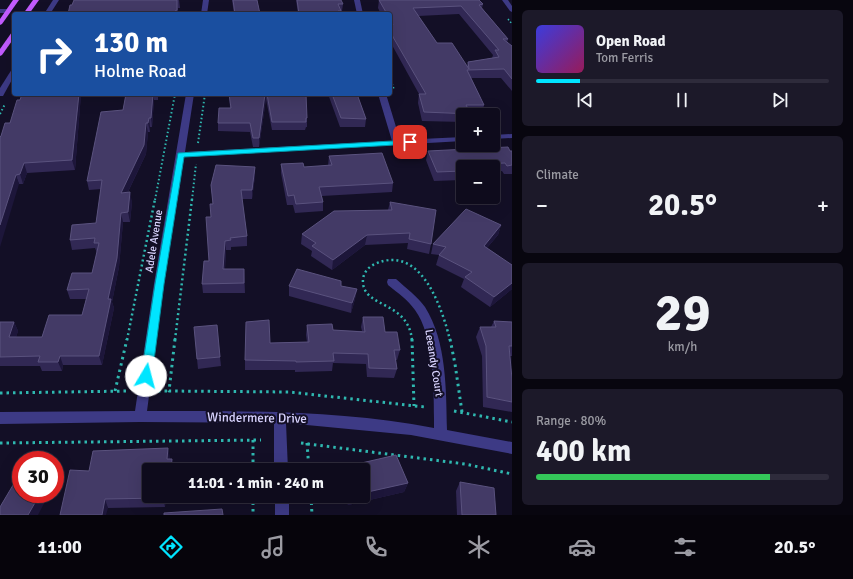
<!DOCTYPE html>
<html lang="en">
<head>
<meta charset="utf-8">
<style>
  body { margin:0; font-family:Signika,sans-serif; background:#1c1929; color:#f1f3f6; height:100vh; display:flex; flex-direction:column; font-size:15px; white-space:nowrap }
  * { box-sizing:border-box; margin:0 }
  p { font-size:13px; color:#9b9ba3 }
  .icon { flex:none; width:22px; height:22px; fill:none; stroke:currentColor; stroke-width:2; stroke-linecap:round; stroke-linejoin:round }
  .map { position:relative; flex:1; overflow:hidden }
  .sheet { display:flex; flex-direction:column; gap:10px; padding:10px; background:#08060f; width:341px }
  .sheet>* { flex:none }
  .hud { position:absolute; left:12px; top:12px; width:380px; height:84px; border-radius:4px; box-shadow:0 4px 16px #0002,0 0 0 1px #2e2b3b; background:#1a4fa0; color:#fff; overflow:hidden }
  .fabs { position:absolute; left:456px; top:108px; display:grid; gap:8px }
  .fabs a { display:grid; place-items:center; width:44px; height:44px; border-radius:4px; background:#0e0b1c; box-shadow:0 4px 16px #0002,0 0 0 1px #2e2b3b; font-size:20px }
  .speed { position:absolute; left:12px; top:451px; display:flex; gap:8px; font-size:20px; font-weight:700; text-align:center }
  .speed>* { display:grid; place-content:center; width:52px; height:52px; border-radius:50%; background:#0e0b1c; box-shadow:0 4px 16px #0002,0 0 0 1px #2e2b3b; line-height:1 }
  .speed .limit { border:6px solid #d22; background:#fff; color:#111 }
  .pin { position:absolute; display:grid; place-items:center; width:34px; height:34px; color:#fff; margin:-17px; border-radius:8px; box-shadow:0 2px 6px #0006 }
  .me { position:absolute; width:44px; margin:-22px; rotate:8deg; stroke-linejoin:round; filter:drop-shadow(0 0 3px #0008) }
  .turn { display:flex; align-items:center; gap:14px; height:84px; padding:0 16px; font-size:18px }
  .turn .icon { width:52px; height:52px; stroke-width:2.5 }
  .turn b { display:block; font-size:28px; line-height:34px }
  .big { font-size:30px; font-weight:700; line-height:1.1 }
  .sheet .widget { flex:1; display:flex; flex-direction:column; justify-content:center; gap:6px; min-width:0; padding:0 14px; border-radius:6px; background:#1c1929 }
  .sheet .dial { align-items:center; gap:0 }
  .dial b { font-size:52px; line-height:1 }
  .song { display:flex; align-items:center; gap:12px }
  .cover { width:48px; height:48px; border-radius:6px; background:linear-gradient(135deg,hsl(240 70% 55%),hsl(330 70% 35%)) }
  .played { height:4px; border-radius:2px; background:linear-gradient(90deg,#00e5ff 15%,#2e2b3b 15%) }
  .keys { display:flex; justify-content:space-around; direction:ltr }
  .heat { display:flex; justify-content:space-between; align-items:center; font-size:22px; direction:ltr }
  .charge { height:6px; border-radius:3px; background:linear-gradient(90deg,#34c759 80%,#2e2b3b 0) }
  .trip { position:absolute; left:142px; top:463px; width:228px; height:40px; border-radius:4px; background:#0e0b1c; box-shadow:0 4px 16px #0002,0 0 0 1px #2e2b3b; font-weight:700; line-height:40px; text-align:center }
  .tab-bar { display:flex; height:64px; justify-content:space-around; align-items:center; background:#06040b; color:#9b9ba3 }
  .tab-bar .icon { width:28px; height:28px }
  .tab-bar .selected { color:#00e5ff }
  .tab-bar b { font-size:18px; color:#f1f3f6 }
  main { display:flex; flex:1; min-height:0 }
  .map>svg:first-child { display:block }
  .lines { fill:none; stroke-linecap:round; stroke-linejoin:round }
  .path-far3 { stroke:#2fb8b0; stroke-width:1.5; stroke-dasharray:1.5 2; stroke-linecap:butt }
  .path-far2 { stroke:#2fb8b0; stroke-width:2; stroke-dasharray:1.5 2.5; stroke-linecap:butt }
  .path-far1 { stroke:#2fb8b0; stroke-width:2.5; stroke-dasharray:2 3; stroke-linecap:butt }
  .path { stroke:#2fb8b0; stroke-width:3; stroke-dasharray:2.5 4; stroke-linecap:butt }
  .minor { fill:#3d3a85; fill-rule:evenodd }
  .major { fill:#c25bff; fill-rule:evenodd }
  .wall { fill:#312854; fill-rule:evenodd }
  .shaded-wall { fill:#1d163a }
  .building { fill:#433a66; stroke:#5a527e; fill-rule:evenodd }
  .route { fill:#00e5ff; stroke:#0095a6 }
  .labels { text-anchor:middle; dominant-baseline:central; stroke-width:4; stroke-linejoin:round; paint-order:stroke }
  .street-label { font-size:11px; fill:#d9d4ff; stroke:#130f26 }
  .near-street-label { font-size:13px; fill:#d9d4ff; stroke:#130f26 }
</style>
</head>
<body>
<main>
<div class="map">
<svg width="512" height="515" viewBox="0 0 512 515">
  <rect width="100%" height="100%" fill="#130f26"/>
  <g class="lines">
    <!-- path-far3 -->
    <g class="path-far3">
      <path d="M508,19L512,24"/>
      <path d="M390,77L394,89"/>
    </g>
    <!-- path-far2 -->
    <g class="path-far2">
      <path d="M0,114L5,104"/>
      <path d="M198,143L205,94"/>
      <path d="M469,147L488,146"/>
      <path d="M155,200L175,94"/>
      <path d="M192,200L196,164"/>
    </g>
    <!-- path-far1 -->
    <g class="path-far1">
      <path d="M127,340L155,199"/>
      <path d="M175,340L192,199"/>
      <path d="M412,340C408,301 365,308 363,283C362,274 368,267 375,264C421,243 442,308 450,340"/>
    </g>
    <!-- path -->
    <g class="path">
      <path d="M175,339L169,391L289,392L425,407"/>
      <path d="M412,339L414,406"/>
      <path d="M450,339L455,364L462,412"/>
      <path d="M115,391L127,339"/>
      <path d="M158,391H169"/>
      <path d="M0,393L129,391"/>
      <path d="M454,411L512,422"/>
      <path d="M253,440V470"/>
      <path d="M0,443L261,440"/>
      <path d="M301,443L465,464L512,474"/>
      <path d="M307,443L309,470"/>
      <path d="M253,496V515"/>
      <path d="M311,496L312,515"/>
    </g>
    <!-- minor -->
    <g class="minor">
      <path d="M53,0H59L50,14H44Z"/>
      <path d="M203,0H209L207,14H201Z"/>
      <path d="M354,0H360L363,14H357Z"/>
      <path d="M502,0H508L512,6V12L510,11Z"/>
      <path d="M0,9H8L11,11L8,13H0Z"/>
      <path d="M14,68V76L3,96H0V88L12,69Z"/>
      <path d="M186,94H194L185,152L392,141L378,94H386L400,140L463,137V141L184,157L164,284L147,411C243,411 340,410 434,428C434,395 435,337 415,310C408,300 398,293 388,285L387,282L388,279H396C406,288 417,296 425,307C447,342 446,390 447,430L512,442V454L411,435L286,423L288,470H274V423L140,422L0,424V412L135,411L154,284Z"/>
      <path d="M512,134V138L493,139V135Z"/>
      <rect x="275" y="496" width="14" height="19"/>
    </g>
    <!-- major -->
    <g class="major">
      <path d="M13,0H19L2,24L0,25V19Z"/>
      <path d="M33,0H39L29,14H23Z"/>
      <path d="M14,31V38L2,55L0,56V49L12,32Z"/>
    </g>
  </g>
  <!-- wall -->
  <g class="wall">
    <path d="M179,0L180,8H178V14H68L72,5Z"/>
    <path d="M232,0H257L260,14H234Z"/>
    <path d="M296,0H341L343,4L342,11L341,12V14H298Z"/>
    <path d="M379,0L483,4L482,8L508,39L507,43L512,46V91L501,78H471L484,105L482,114L471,113L470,115H463V122L422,121L418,103L419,94L392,45L390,40V14H381L378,8ZM459,14L493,55L492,58L468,62L467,66L437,43L418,16Z"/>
    <path d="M81,94L75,170L27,173L23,184H19L1,136L10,123L20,100Z"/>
    <path d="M126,94H158V100H154L152,127H150V132H148L146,154L128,192L132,202L130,222H123L119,267L112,302L114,308L102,365H63L62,371H42L40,366H0V322H14L18,331L16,337H42L82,315L86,299H70L67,290L92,273L97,253L95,248L72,250L70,240L96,223L101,189L89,190L87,181L123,110Z"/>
    <path d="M229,94H306L307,118V127H306L305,130H272L266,99L259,147H253L250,132L218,131V123L230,108Z"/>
    <path d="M328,94H357L366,119L365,127H340Z"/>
    <path d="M428,151H512V174H504L502,171L493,172V167H463V177L462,180L434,181L426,160Z"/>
    <path d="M329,156L393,183L392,192L322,196L323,202V211L295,213L293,205H287L281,173V164L304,167L328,166Z"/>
    <path d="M255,167V176L252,199H242L247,236V246L231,247V250H226L225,269H244L245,293H203L202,284L209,261L211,217L213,204L211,185Z"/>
    <path d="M390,202L431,244L429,254L407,249L408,243L365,245L332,270L311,256L312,251L301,244L302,234L388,210Z"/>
    <path d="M501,225L498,235L487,248L512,265V289L490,307L461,287L464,279L436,265L439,255L431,254L433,244Z"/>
    <path d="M289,286H341L357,289L355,299L351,313L289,296Z"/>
    <path d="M363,317L385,332L400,350L397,360H396L397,369L394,378L367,377L366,364L333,363L332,371L295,372V370H245V360L270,343L307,342L306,335L307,325L333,330L362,331L361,327Z"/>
    <path d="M494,321L512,322V356H510L512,379V412L483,407L482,356L476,337L480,327H491Z"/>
    <path d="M220,357L221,366L198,369L197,359Z"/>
    <path d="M396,455L408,483L404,492L348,505L345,496H363V470H340V468Z"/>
    <path d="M170,457V459L173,468V470H149L166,496L165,507L108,508L89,471Z"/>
    <path d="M460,482L496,515H457L456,491Z"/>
  </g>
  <!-- shaded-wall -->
  <g class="shaded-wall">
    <path d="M79,94H81L75,170L72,160Z"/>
    <path d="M153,94L154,100L152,127L151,118Z"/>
    <path d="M265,94L266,99L259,147V138Z"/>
    <path d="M149,118L150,127V132L148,123Z"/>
    <path d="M146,123L148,132L146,154L123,202L121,193Z"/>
    <path d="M24,163L27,173L23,184L20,174Z"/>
    <path d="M255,167V176L252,199V190Z"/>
    <path d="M16,175L19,184L0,247V225Z"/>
    <path d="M130,192L132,202L130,222L128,212Z"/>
    <path d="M121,213L123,222L119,267L112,302L114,308L102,365L99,356Z"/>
    <path d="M501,225L498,235L480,256L484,246Z"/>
    <path d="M367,235L365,245L332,270L333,260Z"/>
    <path d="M225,241L226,250L224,278L223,269Z"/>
    <path d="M512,283V289L490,307L494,297Z"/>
    <path d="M357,289L355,299L351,313L352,303Z"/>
    <path d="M14,322L18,331L13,347L9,337Z"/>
    <path d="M60,356L63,365L62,371L58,362Z"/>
    <path d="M168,448L170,457L169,468L167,459Z"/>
    <path d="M172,459L173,468V470H171Z"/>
    <path d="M408,483L404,492L348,505L350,496H363V493Z"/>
    <path d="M40,494H49L38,515H28Z"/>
    <path d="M164,496H166L165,507L163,498Z"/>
    <path d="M105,499L108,508L106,515H102Z"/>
  </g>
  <!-- building -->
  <g class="building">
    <path d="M74,0H177V10L175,11V14H68L70,5H72Z"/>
    <path d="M233,0H257L260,14H235Z"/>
    <path d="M297,0H341L343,4H338L341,11H338L339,14H299Z"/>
    <path d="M379,0H479L483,4L479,5L508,39H503L512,46V79L504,69L467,70L484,105H466L471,114L424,112L419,94H426L393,37L390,29V25H393L390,19V14H387ZM461,6L499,50H495L499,57L468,62L469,69L452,43H437L413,8Z"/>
    <path d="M22,94H79L72,160L24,163L20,174L16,175L0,225V137L1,136L5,123H10L17,100H20Z"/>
    <path d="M126,94H153L151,118H149L148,123H146L144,145L121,193L130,192L128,212L121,213L117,258L108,299H111L99,356H60L58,362H38L40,356L0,357V322H14L9,337H42L49,315H82L89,289L67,290L72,273H92L99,243H94L95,238L70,240L72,225L96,223L102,180L87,181L101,112L123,110Z"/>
    <path d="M229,94H265L259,138H253L250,123H218L219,108H231Z"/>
    <path d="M267,94H306L307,118H306V122H272Z"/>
    <path d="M332,94H357L366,119L341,118Z"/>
    <path d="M508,147L510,151H512V165L507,166L505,163L461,165L463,168V171L437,172L428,151Z"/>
    <path d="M382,153L393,183L319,187L323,202L296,204L294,195L288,196L281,164L303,163L304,167L332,165L329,156Z"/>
    <path d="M216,165L255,167L252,190H241L247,236L230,238L231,240L225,241L223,269H244V283L202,284L204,261H209L206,217H211L210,204H213L211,185Z"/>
    <path d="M390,202L436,210L431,244L409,239L410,233L367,235L333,260L312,246L316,243L302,234L334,211L392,210Z"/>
    <path d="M466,209L501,225L484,246L512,265V283L494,297L465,277L472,272L439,255L446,247L433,244Z"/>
    <path d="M297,269L341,281V286L357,289L352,303L289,286Z"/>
    <path d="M363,317H383L385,332H397L400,350H394L397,369L369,368L368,354L333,353L334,361L296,362V361L245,360L246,322L269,320L270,343L309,342L307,325L332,324L333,330L365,332Z"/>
    <path d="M494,321L512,322V346H509L512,379V402L487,397L486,346L480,327H496Z"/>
    <path d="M217,325L220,357L197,359L194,327Z"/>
    <path d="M168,448L167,459H172L171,470H149V496H164L163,498L105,499L102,515H60L70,470L89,471L93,451Z"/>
    <path d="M396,455L408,483L363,493V470H341L340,468Z"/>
    <path d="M19,475H21V494H40L28,515H0V507Z"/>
    <path d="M460,482L494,488L496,515H462Z"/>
    <path d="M222,509L223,515H164V513Z"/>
  </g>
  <!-- route -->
  <path class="route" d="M410,140L414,142L413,144L184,157L164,284L152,376L150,379L146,380L143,379L141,376L155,284L178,153Z"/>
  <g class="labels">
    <!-- street labels -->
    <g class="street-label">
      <text transform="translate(154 241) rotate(-81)">Adele Avenue</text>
      <text transform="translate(434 363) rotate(81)">Leeandy Court</text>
    </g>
    <!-- near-street labels -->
    <g class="near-street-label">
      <text transform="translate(257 418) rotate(1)">Windermere Drive</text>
    </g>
  </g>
</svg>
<div class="fabs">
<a>+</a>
<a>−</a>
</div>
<div class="speed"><div class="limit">30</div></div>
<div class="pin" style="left:410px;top:142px;background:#d93025"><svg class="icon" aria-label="arrive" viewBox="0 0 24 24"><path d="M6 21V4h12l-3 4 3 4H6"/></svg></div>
<svg class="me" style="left:146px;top:376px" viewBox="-20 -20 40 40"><circle r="19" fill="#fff"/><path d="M0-13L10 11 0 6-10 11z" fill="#00e5ff"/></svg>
<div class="trip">11:01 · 1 min · 240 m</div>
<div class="hud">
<div class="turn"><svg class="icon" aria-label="right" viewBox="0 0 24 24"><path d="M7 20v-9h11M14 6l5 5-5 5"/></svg><div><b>130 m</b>Holme Road</div></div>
</div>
</div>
<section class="sheet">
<div class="widget">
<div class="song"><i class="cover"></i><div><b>Open Road</b><p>Tom Ferris</p></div></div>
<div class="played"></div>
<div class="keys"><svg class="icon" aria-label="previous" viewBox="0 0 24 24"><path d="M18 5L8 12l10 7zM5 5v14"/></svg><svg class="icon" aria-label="pause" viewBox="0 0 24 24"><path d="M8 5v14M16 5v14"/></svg><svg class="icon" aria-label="next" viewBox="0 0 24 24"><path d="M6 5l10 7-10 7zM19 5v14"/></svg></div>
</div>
<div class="widget"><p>Climate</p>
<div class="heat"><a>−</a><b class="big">20.5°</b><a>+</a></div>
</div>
<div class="widget dial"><b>29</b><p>km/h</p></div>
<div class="widget"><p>Range · 80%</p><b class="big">400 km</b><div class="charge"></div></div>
</section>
</main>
<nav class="tab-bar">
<b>11:00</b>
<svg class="icon selected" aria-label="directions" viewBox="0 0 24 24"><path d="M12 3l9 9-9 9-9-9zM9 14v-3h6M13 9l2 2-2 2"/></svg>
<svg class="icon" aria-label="music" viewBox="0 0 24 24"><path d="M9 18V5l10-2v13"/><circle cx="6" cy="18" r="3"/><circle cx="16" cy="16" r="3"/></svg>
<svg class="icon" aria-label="phone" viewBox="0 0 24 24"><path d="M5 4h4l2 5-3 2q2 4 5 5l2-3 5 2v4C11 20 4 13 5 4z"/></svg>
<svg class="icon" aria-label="climate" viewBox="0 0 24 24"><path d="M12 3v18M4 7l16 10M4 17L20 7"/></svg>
<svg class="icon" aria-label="car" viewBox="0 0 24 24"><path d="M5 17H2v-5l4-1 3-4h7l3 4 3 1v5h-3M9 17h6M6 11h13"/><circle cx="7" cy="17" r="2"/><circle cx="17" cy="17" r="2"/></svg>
<svg class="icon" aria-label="filters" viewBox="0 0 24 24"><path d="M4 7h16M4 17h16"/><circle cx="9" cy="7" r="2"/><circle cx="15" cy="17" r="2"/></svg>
<b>20.5°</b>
</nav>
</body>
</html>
